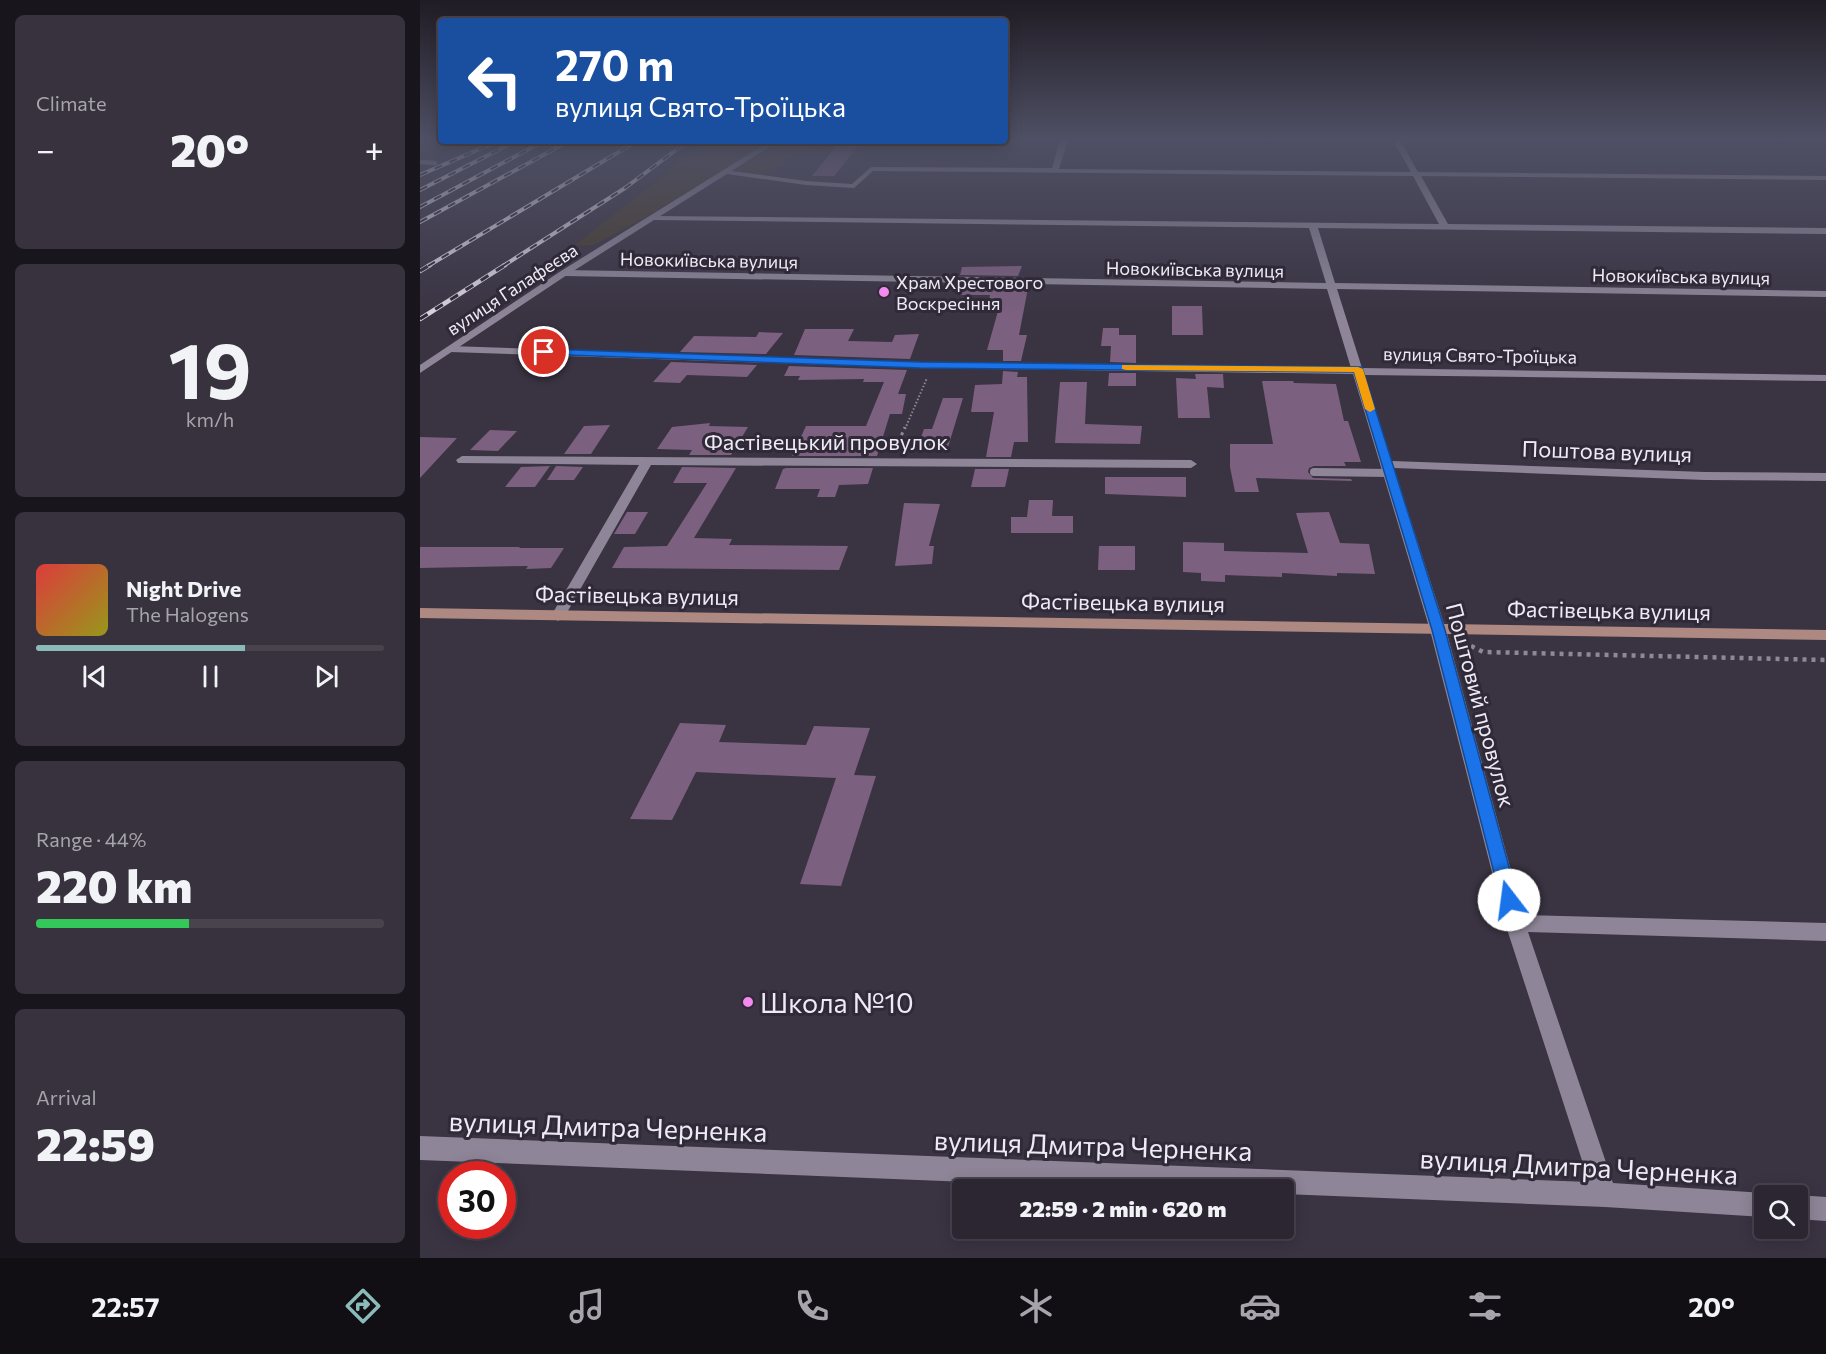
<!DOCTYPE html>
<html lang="en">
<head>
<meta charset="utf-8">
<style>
  body { margin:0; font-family:Commissioner,sans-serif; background:#38323e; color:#f1f3f6; height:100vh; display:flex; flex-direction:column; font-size:22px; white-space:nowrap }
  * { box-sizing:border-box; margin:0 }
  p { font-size:20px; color:#a6a5ac }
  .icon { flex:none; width:33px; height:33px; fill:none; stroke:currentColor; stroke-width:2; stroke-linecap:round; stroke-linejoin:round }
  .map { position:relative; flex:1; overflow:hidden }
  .drawer { display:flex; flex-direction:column; gap:15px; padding:15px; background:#18151c; width:420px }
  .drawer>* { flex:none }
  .hud { position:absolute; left:18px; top:18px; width:570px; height:126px; border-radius:6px; box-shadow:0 3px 15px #0003,0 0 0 2px #48434d; background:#1a4fa0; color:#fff; overflow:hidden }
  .buttons { position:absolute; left:1334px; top:1185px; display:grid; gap:12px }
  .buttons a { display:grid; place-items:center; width:54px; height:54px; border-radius:6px; background:#2c2632; box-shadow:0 3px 15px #0003,0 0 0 2px #48434d; font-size:30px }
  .speed { position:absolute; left:18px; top:1161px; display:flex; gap:12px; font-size:30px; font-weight:700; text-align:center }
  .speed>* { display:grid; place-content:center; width:78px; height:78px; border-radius:50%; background:#2c2632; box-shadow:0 3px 15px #0003,0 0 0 2px #48434d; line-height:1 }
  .speed .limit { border:9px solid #d22; background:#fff; color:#111 }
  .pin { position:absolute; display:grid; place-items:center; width:51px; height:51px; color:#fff; margin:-26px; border:3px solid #fff; border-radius:50%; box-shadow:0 2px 6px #0007 }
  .me { position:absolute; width:66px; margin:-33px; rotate:345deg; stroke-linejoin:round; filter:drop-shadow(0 0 4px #0008) }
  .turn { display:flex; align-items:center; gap:21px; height:126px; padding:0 18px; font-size:27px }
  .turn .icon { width:78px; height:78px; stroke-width:2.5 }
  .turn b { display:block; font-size:42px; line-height:51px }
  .big { font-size:45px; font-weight:800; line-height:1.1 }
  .drawer .widget { flex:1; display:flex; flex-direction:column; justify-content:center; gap:9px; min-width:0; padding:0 21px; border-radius:9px; background:#38323e }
  .drawer .dial { align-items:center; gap:0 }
  .dial b { font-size:78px; line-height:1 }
  .song { display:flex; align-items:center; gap:18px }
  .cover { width:72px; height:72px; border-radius:9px; background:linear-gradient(135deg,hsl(0 70% 55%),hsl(60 70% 35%)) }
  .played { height:6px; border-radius:3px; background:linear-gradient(90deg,#8bbbb9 60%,#48434d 60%) }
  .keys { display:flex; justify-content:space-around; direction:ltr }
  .heat { display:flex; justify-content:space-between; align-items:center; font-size:33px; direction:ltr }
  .charge { height:9px; border-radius:4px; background:linear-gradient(90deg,#34c759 44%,#48434d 0) }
  .trip { position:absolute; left:532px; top:1179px; width:342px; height:60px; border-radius:6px; background:#2c2632; box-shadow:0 3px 15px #0003,0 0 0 2px #48434d; font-weight:800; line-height:60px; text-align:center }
  .tabs { display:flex; height:96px; justify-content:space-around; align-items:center; background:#120f14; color:#a6a5ac }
  .tabs .icon { width:42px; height:42px }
  .tabs .current { color:#8bbbb9 }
  .tabs b { font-size:27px; color:#f1f3f6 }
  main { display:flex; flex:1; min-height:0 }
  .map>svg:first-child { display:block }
  .commercial { fill:#463c2c }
  .building { fill:#7c607f }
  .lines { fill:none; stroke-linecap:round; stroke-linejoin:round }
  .path-far2 { stroke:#8f8996; stroke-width:2; stroke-dasharray:1.5 2; stroke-linecap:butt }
  .path-far1 { stroke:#8f8996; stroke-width:3; stroke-dasharray:3 4; stroke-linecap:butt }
  .path { stroke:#8f8996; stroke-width:4.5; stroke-dasharray:4 5; stroke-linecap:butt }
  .service-far1 { stroke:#8e8698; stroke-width:4.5 }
  .service { stroke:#8e8698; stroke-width:8 }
  .pedestrian { fill:#8e8698; fill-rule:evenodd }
  .minor { fill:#8e8698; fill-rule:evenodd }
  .tertiary { fill:#8e8698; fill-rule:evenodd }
  .secondary { fill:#ad8982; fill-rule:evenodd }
  .rail-far1-casing { stroke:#d9d4df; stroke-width:4 }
  .rail-casing { stroke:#d9d4df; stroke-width:4.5 }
  .rail-far1 { stroke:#2f2938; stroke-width:2; stroke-dasharray:8; stroke-linecap:butt }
  .rail { stroke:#2f2938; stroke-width:3; stroke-dasharray:9; stroke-linecap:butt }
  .route { fill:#1a73e8; stroke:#114b97; stroke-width:1.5 }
  .slow { fill:#f59e0b }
  .poi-dot { fill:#f489f0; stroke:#2f2938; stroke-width:2 }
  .labels { text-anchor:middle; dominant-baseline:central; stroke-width:6; stroke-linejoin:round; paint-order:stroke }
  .far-street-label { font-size:18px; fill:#eeeaf4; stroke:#2f2938 }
  .far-poi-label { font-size:18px; fill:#eeeaf4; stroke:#2f2938; text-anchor:start }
  .street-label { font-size:22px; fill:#eeeaf4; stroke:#2f2938 }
  .near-poi-label { font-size:27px; fill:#eeeaf4; stroke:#2f2938; text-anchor:start }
  .near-street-label { font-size:27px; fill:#eeeaf4; stroke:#2f2938 }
</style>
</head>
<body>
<main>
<section class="drawer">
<div class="widget"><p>Climate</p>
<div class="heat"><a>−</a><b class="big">20°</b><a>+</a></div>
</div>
<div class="widget dial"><b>19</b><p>km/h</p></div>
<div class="widget">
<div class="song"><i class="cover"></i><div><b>Night Drive</b><p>The Halogens</p></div></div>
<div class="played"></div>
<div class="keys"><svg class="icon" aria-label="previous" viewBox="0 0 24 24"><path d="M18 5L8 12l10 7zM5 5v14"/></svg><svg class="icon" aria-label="pause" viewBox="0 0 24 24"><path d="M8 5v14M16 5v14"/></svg><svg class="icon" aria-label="next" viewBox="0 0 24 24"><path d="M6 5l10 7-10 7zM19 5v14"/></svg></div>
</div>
<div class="widget"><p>Range · 44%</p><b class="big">220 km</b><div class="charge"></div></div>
<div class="widget"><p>Arrival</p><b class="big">22:59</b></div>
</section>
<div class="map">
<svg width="1406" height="1258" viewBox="0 0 1406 1258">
  <rect width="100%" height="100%" fill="#3a3342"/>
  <!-- commercial -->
  <g class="commercial">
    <path d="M287,141H351L228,216L174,245H155Z"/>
    <path d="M362,141H395L388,149L445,151L440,156L379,153L340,177L310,173Z"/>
  </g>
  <!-- building -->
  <g class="building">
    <path d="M417,145L438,146L414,176H392Z"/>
    <path d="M602,266L598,276L540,275L542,267Z"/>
    <path d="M538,285L608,288L599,335H607L601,361H583V350H567L580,304H568L570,295H536Z"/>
    <path d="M752,306H782L783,335H752Z"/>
    <path d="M683,328H699V335H716V363L690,362L691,346H681Z"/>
    <path d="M385,329H434L428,341L472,342L475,335L499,334L490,359L374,355Z"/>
    <path d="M339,332L363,333L346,354L260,352L274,336L336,337Z"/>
    <path d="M251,362L337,365L327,377L267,375L260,383L233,382Z"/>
    <path d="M369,366L487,370L478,394H486L482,414H470L457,456H372L386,426H446L464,382H443L444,379L378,380L380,376H364Z"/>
    <path d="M583,371L598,372L597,377H607L608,442H594L591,457H566L574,412H551L555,385L582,384Z"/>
    <path d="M689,373H716V386H688Z"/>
    <path d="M775,374H803L804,388L787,387L790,418H758L756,378L776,379Z"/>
    <path d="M842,381H873L874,383L916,384L924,421H928L941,462H924L926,466H894L889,468L888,472L893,478L931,479L932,481L836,478L839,492H815L810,467V444H853Z"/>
    <path d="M640,382H667L665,424L722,426L720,444L635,443Z"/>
    <path d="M523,398H543L528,447L498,446L504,429H512Z"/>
    <path d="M290,423L289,426L328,427L311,455H269L272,450L237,449L252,427Z"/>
    <path d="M190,425L171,454H144L164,426Z"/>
    <path d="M70,430L97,431L78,451L50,450Z"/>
    <path d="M0,437L37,438L0,478Z"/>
    <path d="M130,466L115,487H85L101,467Z"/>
    <path d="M136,466L163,467L154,480H127Z"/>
    <path d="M262,467L316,468L274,538L312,539L309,545L428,546L419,570L192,568L204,547L247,546L287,483H253Z"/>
    <path d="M366,468H453L448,484L419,485L415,497H397L400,489H355L363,469Z"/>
    <path d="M555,469H589L585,487H551Z"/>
    <path d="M685,477H766V497L685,494Z"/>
    <path d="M609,500H633L632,516H653V533H591V517H607Z"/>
    <path d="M484,503L520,504L509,546H514L512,564L475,566Z"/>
    <path d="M207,512H228L215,534H194Z"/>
    <path d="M909,512L920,543L949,544L955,574L917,573V576L862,573V577L805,575V582L781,581V573L763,572V542L804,543V551L888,553L876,513Z"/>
    <path d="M679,546H715V570H678Z"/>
    <path d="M0,547H100L99,548H144L131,568L106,569L108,566L0,568Z"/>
    <path d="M260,723L306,725L299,742L386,745L394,726L450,728L434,775L456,776L421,886L380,884L416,778L276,772L252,820L210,819Z"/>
  </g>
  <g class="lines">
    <!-- path-far2 -->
    <path class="path-far2" d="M485,429L507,378"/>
    <!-- path-far1 -->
    <path class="path-far1" d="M476,448L485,427"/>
    <!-- path -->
    <path class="path" d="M1051,646L1063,652L1406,660"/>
    <!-- service-far1 -->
    <path class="service-far1" d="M0,162L15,163"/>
    <!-- service -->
    <path class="service" d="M894,472L969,473"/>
    <!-- pedestrian -->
    <path class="pedestrian" d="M304,170L386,181L390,183L386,185L307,174H304Z"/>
    <!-- minor -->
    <g class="minor">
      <path d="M640,140H648L639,169L991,172L973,140H980L998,172L1406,176V180L1001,176L1028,224L1406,228V234L898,228L915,283L1406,291V297L917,289L942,368L1406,375V381L944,375L972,461L1285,472L1406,473V481L1285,480L974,468L1026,630L1103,915L1406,923V941L1108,932L1193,1183L1344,1193L1350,1196H1344V1217L1185,1207L864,1194V1190H745L0,1160V1136L1169,1182L1085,923L1010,630L933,374L500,368L30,352L25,349L30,346L500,362L931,368L907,289L144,276L139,273L144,270L906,283L889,228L234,220L230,218L234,216L1019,224L993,176L453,171L434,188L386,185L382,183L386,181L432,184L451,167L632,168Z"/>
      <path d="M42,456L771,460L777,464L771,468L231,465L145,616L138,621L131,616L219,465L38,463L36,460Z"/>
      <path d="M1377,1195L1406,1197V1221L1377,1219Z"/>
    </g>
    <!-- tertiary -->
    <path class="tertiary" d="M350,141H359L147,275L0,373V365L141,271Z"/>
    <!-- secondary -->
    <path class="secondary" d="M0,608L1406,630V640L0,618Z"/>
    <!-- rail-far1 casing -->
    <g class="rail-far1-casing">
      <g id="rail-far1">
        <path d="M0,175L76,142"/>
        <path d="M0,190L96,141"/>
        <path d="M0,207L124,141"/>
        <path d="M0,222L149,141"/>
        <path d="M8,266L217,141"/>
        <path d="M83,266L205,188L268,141"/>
      </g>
    </g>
    <!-- rail casing -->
    <g class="rail-casing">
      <g id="rail">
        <path d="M0,271L10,265"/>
        <path d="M0,319L85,265"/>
      </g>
    </g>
    <!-- rail-far1 -->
    <use href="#rail-far1" class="rail-far1"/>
    <!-- rail -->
    <use href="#rail" class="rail"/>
  </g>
  <!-- sky -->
  <linearGradient id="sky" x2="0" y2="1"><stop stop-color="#201c24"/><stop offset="0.44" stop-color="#4f5065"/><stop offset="1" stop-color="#4f5065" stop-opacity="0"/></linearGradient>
  <rect width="1406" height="316" fill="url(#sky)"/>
  <!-- route -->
  <path class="route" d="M124,349L500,362L942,367L1025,630L1098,900L1096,905L1089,908L1083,905L1081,900L1012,630L934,372L500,368L121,354V350Z"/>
  <!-- slow -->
  <path class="slow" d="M702,365L938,367L943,369L955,409L950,412L945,409L934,372L706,370L702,369Z"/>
  <!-- markers -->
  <g class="poi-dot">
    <circle cx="464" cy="292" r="6"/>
    <circle cx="328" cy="1002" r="6"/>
  </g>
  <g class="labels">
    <!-- far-street labels -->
    <g class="far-street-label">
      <text transform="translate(289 260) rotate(1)">Новокиївська вулиця</text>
      <text transform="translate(775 269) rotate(1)">Новокиївська вулиця</text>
      <text transform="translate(1261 276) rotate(1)">Новокиївська вулиця</text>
      <text transform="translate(92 289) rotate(-33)">вулиця Галафеєва</text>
      <text transform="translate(1060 355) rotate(1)">вулиця Свято-Троїцька</text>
    </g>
    <!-- far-poi labels -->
    <g class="far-poi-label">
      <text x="476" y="282">Храм Хрестового<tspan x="476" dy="21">Воскресіння</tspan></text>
    </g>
    <!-- street labels -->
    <g class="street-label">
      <text x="406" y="441">Фастівецький провулок</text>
      <text transform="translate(1187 451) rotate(2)">Поштова вулиця</text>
      <text transform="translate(217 595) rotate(1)">Фастівецька вулиця</text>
      <text transform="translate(703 602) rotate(1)">Фастівецька вулиця</text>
      <text transform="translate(1189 610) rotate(1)">Фастівецька вулиця</text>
      <text transform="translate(1061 705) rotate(75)">Поштовий провулок</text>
    </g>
    <!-- near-poi labels -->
    <g class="near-poi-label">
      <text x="340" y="1002">Школа №10</text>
    </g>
    <!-- near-street labels -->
    <g class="near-street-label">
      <text transform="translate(188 1126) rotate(2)">вулиця Дмитра Черненка</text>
      <text transform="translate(673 1145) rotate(2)">вулиця Дмитра Черненка</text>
      <text transform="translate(1159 1166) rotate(3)">вулиця Дмитра Черненка</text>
    </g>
  </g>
</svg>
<div class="buttons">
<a><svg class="icon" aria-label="search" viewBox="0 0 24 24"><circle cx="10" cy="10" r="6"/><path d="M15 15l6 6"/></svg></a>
</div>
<div class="speed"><div class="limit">30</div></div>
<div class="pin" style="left:124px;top:352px;background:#d93025"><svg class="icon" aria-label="arrive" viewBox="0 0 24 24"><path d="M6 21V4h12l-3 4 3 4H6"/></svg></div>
<svg class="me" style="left:1089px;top:900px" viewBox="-20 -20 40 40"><circle r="19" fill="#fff"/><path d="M0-13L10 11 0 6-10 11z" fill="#1a73e8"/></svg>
<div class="trip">22:59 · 2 min · 620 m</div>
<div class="hud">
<div class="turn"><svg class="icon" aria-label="left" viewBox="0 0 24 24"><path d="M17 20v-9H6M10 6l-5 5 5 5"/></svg><div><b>270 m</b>вулиця Свято-Троїцька</div></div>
</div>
</div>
</main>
<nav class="tabs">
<b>22:57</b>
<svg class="icon current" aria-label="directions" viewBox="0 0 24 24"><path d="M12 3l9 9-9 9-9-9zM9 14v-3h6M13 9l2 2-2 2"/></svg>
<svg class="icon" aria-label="music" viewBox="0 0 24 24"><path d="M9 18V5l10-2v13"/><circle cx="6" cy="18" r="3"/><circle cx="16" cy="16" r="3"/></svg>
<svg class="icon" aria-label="phone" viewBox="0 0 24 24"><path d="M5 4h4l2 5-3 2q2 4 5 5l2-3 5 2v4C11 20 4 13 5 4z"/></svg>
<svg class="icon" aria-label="climate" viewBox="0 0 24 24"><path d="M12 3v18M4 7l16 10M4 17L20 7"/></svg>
<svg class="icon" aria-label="car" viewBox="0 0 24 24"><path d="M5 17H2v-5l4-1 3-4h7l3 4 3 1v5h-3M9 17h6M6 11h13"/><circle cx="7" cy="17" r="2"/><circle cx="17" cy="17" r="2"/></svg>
<svg class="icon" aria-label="filters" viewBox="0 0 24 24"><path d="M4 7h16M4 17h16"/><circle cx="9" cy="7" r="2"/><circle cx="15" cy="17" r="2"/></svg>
<b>20°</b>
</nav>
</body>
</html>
